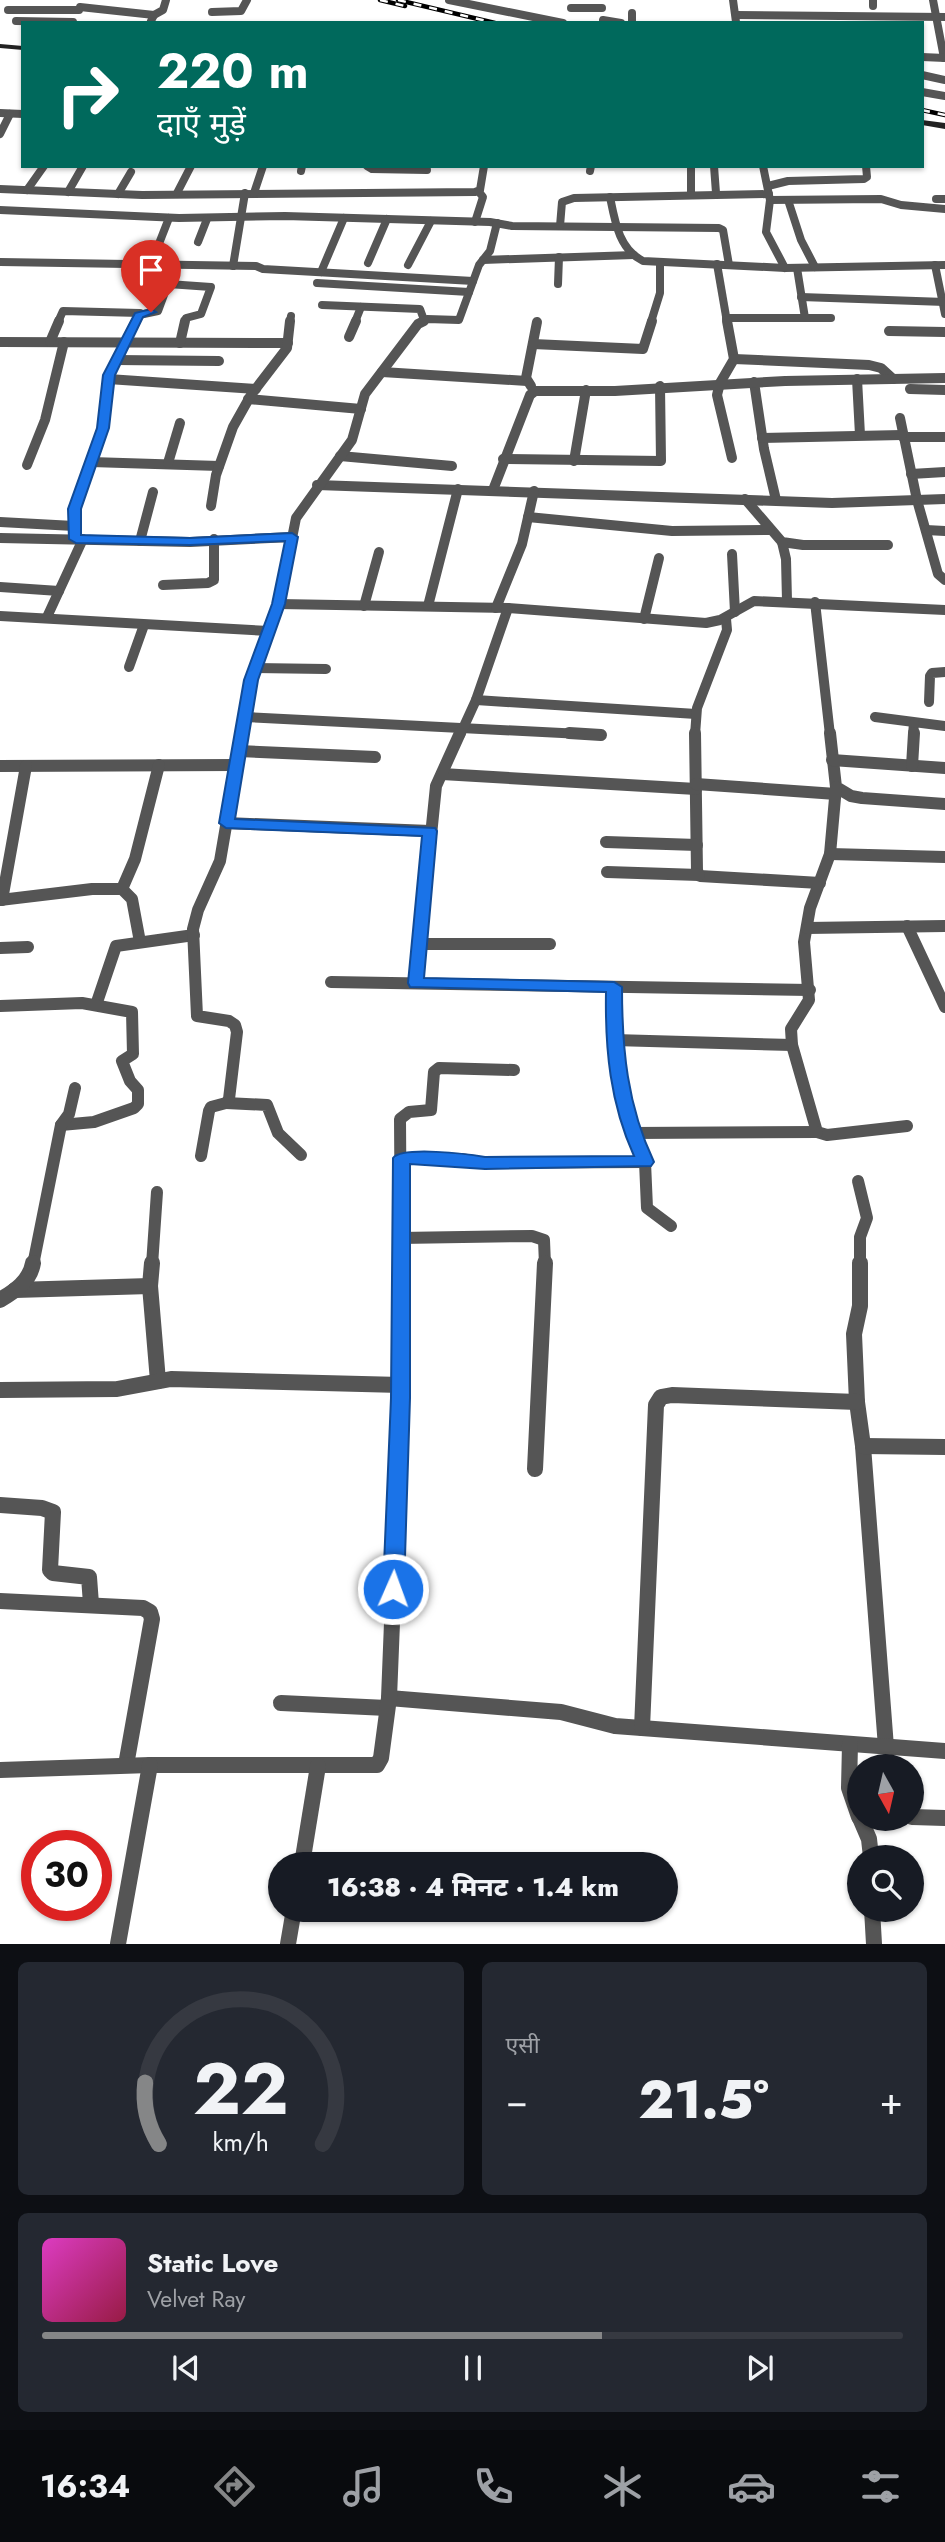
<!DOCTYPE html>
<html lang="hi">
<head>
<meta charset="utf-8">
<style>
  body { margin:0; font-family:Jost,"Noto Sans Devanagari",sans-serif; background:#242831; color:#f1f3f6; height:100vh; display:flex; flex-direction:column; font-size:26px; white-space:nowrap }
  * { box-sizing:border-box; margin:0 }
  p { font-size:23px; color:#9ea1a6 }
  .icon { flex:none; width:38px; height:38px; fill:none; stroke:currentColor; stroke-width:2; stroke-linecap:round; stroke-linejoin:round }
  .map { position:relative; height:1944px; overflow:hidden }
  .side { display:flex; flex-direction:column; gap:18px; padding:18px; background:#0d0f14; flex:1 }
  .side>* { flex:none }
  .hud { position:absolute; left:21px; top:21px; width:903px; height:147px; border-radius:0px; box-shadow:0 2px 5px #0004; background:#00695c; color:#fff; overflow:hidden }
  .needle { width:46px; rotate:172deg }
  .tools { position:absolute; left:847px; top:1754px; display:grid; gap:14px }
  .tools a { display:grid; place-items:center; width:77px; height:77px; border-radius:50%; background:#171b24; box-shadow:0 2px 5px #0004; font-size:35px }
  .speed { position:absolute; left:21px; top:1830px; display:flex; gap:14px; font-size:35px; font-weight:700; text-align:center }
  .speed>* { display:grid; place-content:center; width:91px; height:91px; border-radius:50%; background:#171b24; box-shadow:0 2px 5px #0004; line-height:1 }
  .speed .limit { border:10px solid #d22; background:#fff; color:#111 }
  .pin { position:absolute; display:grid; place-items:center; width:60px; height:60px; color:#fff; margin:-72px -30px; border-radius:50% 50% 50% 0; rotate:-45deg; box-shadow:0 0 7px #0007 }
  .pin .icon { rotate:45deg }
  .me { position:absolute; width:77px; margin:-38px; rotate:2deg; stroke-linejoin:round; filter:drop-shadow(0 0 5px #0008) }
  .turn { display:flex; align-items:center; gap:24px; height:147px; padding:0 21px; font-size:32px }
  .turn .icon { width:91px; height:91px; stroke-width:2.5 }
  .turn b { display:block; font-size:49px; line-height:60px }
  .big { font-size:52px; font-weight:800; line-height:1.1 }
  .side .widget { flex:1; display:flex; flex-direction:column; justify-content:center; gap:10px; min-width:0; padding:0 24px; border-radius:10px; background:#242831 }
  .side .dial { align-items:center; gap:0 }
  .dial svg { height:182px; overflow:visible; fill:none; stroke:#363941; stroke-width:7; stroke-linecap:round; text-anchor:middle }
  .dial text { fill:#f1f3f6; stroke:none }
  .song { display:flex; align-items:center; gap:21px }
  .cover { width:84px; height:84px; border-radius:10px; background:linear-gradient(135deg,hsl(310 70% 55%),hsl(340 70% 35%)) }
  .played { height:7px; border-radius:4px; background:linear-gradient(90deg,#858687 65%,#363941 65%) }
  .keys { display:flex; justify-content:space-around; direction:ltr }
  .heat { display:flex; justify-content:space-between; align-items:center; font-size:38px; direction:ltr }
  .side .tiles { flex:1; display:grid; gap:18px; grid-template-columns:1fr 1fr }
  .widget:last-child { grid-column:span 2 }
  .trip { position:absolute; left:268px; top:1852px; width:410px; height:70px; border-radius:35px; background:#171b24; box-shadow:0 2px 5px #0004; font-weight:800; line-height:70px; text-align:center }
  .menu { display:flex; height:112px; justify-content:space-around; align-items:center; background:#090b0e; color:#9ea1a6 }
  .menu .icon { width:49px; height:49px }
  .menu .active { color:#858687 }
  .menu b { font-size:32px; color:#f1f3f6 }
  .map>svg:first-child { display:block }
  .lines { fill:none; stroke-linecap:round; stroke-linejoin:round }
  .minor-far3 { stroke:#555; stroke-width:8 }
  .minor-far2 { stroke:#555; stroke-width:10 }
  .minor-far1 { stroke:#555; stroke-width:12 }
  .minor { stroke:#555; stroke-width:16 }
  .secondary { fill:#222; fill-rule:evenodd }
  .rail-casing { stroke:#000; stroke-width:4.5 }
  .rail { stroke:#fff; stroke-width:2.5; stroke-dasharray:8; stroke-linecap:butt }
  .route { fill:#1a73e8; stroke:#114b97; stroke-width:2 }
</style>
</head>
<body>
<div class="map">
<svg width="945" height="1944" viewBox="0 0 945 1944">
  <rect width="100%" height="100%" fill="#fff"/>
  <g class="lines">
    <!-- minor-far3 -->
    <g class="minor-far3">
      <path d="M449,0L563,23"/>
      <path d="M733,0L736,22"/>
      <path d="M873,0V6"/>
      <path d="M933,0L944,58"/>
      <path d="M80,7L154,15"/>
      <path d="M571,8H602"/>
      <path d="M8,10H79"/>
      <path d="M212,12L241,11L247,0"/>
      <path d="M632,13V23"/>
      <path d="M736,15L945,17"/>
      <path d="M603,20L621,23"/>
      <path d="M16,21L73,22"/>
      <path d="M151,21L154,15L163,10L166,0"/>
      <path d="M922,57L945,58"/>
      <path d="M922,75L945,80"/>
      <path d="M922,92L945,96"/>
      <path d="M0,113L23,114"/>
      <path d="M0,134L10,114"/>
      <path d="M367,166L372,169L427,170"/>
      <path d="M691,166V194"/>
      <path d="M714,166L716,193"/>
      <path d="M763,166L770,200L766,232L785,268"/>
      <path d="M301,171L302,166"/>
      <path d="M590,171L591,166"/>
      <path d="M768,186L788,181L864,179L867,177L866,166"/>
      <path d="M0,189L142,195L475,192L480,190L484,166"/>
      <path d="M27,190L44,166"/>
      <path d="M68,192L83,166"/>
      <path d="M177,193L191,166"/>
      <path d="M254,193L263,166"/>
      <path d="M118,194L131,172"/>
      <path d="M610,197C615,222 619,249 643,261L785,268L945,265"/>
      <path d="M936,199H945"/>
      <path d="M770,200L881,199L901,205L945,209"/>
      <path d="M788,200L801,240L815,267"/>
      <path d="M0,210L179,218L285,216L490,222L512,226L719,228L723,230L729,265"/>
      <path d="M475,222L483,197L479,192"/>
      <path d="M560,226L562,202L574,198L769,194"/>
      <path d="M198,242L207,219"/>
      <path d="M483,260L634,255"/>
      <path d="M0,262L256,266L263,269L473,281"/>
      <path d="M368,263L387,219"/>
      <path d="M151,264L169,218"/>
      <path d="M717,264L727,322"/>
      <path d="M408,265L431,221"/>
      <path d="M935,265L945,314"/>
      <path d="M233,266L245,193"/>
      <path d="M797,268L805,318"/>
      <path d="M321,272L344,218"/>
      <path d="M317,283L469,292"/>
      <path d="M168,284L211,287L201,314L186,318L185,322"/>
      <path d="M558,284L559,257"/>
      <path d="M801,297L945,302"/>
      <path d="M322,305L420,309L424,320"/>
      <path d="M726,318H831"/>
      <path d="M58,322L63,311L140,313"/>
      <path d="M135,322L139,315L158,311L175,265"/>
      <path d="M290,322L291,316"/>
      <path d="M355,322L361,307"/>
      <path d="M421,322L427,319L459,320L479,265L490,251L497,223"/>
      <path d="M651,322L660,293V262"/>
    </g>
    <!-- minor-far2 -->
    <g class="minor-far2">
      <path d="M727,321L734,359L720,383L717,395L732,458"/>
      <path d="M889,331L945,332"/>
      <path d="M349,337L356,321"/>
      <path d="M0,342L288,343"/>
      <path d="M50,342L59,321"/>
      <path d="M180,343L185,321"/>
      <path d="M533,344L643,349L652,321"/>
      <path d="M734,359L869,365L881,368L893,379"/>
      <path d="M116,360L219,361"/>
      <path d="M382,372L527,381"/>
      <path d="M108,379L256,389"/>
      <path d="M857,379L860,435"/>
      <path d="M754,382L764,449L776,500"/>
      <path d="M531,386L526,378L537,322"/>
      <path d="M910,389L945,390"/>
      <path d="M248,399L361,409"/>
      <path d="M900,418L917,500L938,574L945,580"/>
      <path d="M903,437H945"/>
      <path d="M762,438L902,435"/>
      <path d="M340,456L452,466"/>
      <path d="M503,459L661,461L660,386"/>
      <path d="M574,461L586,390"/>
      <path d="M91,462L219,466"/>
      <path d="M168,463L180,423"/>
      <path d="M27,465L45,420L64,342"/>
      <path d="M911,474L945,472"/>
      <path d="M317,485L832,503L945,499"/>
      <path d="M493,490L530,395L535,391H615L785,381L945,378"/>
      <path d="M745,499L782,542L803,545H888"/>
      <path d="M211,506L216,475L233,427L251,395L287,348L290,321"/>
      <path d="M528,517L672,531L770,530"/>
      <path d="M0,522L74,526"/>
      <path d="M926,530L945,531"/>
      <path d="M0,538L190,542L292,537"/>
      <path d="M76,539L74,509L103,428L109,375L136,321"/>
      <path d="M140,541L153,492"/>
      <path d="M782,542L786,559L787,601"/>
      <path d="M732,554L735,612"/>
      <path d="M163,585L208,583L214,580V539"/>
      <path d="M0,587L59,591"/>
      <path d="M815,602L830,735"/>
      <path d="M279,604L508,608L706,623L720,620L754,601L945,610"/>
      <path d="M364,606L379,552"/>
      <path d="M428,606L458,489"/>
      <path d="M496,608L522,544L534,491"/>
      <path d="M0,616L269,631"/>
      <path d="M47,617L83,539"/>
      <path d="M644,619L659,558"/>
      <path d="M129,667L144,625"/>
      <path d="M255,668L326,669"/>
      <path d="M476,700L696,714"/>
      <path d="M929,702L930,676L932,673L945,672"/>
      <path d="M245,717L601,735"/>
      <path d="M875,717L945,726"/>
      <path d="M242,735L251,680L279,604L296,518L352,440L365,394L418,324L424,321"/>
      <path d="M460,735L476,700L508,608"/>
      <path d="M695,735L697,708L727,630L726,619"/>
      <path d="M913,735L914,723"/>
    </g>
    <!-- minor-far1 -->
    <g class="minor-far1">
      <path d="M569,733L601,735"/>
      <path d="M695,733L697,871L700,876L820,883"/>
      <path d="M830,733L836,787L851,796L862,798L945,804"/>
      <path d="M239,751L375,757"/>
      <path d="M832,760L945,768"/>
      <path d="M0,766L236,765"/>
      <path d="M912,766L914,733"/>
      <path d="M442,774L696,789"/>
      <path d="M696,784L836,794"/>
      <path d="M836,787L830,854L810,908L804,942L809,1000L791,1029L792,1045L817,1132L827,1135L907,1126"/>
      <path d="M226,823L430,831"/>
      <path d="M606,842L697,845"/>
      <path d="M830,854L945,857"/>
      <path d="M607,872L699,875"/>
      <path d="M122,889L132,899L140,942"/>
      <path d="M0,900L92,889H122L135,859L159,765"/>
      <path d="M2,900L26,766"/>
      <path d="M907,926L945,1007"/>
      <path d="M807,928L945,926"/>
      <path d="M420,944H550"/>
      <path d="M0,948L28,947"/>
      <path d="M331,982L810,990"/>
      <path d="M416,983L436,786L460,733"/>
      <path d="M614,987L615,1060L632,1133L645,1162L647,1208L671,1226"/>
      <path d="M96,1005L116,946L194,935"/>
      <path d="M0,1006L82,1003L132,1012L133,1054L122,1061L130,1081L138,1090V1104L134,1108L94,1122L61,1125"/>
      <path d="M614,1040L792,1045"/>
      <path d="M226,1103L267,1105L278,1133L301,1155"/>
      <path d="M632,1133L817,1132"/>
      <path d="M201,1156L209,1111L211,1107L226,1103L229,1099L237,1032L235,1025L229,1021L197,1016L193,929L198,910L220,861L242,733"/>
      <path d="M401,1158L461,1159L485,1163L645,1162"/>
      <path d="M858,1181L867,1218L860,1237V1265"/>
      <path d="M400,1238L532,1236L544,1240L545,1265"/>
      <path d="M33,1265L61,1125L69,1114L75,1088"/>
      <path d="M152,1265L157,1192"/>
      <path d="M401,1265L400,1119L409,1112L431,1110L434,1072L439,1068L514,1070"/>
    </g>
    <!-- minor -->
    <g class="minor">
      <path d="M152,1263L150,1286L158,1381"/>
      <path d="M860,1263V1306L854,1334L857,1402L863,1446L886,1747"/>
      <path d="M15,1290L150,1286"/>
      <path d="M0,1300C15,1291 30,1281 33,1263"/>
      <path d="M0,1390L117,1389L171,1379L401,1385"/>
      <path d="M863,1446L945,1447"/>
      <path d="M535,1469L545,1263"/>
      <path d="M0,1505L42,1508L53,1512L50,1570L53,1573L89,1577L91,1604"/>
      <path d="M0,1601L143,1608L150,1612L152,1619L126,1765"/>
      <path d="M389,1698L561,1712L615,1726L945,1751"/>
      <path d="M281,1703L387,1708"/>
      <path d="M642,1728L656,1405L661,1397L672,1395L857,1402"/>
      <path d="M850,1744L849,1788L859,1817"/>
      <path d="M0,1770L150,1765H377L381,1758L389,1698L401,1397V1263"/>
      <path d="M912,1817L945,1818"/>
      <path d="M860,1818L869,1839L871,1857"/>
      <path d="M302,1864L318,1766"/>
      <path d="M872,1909L874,1944"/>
      <path d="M118,1944L150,1765"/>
      <path d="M288,1944L294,1909"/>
    </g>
    <!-- secondary -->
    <g class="secondary">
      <path d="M0,44L23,46V50L0,48Z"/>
      <path d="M922,120L945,123V129L922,125Z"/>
    </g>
    <!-- rail casing -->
    <g class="rail-casing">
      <g id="rail">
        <path d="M380,0L405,6"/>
        <path d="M398,0L495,23"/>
        <path d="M922,110L945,115"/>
      </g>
    </g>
    <!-- rail -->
    <use href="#rail" class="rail"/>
  </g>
  <!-- route -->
  <path class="route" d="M151,309L156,312L143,317L115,375L109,428L81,509V535L190,538L292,533L298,537L285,604L258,680L235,819L435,828L437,831L424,978L614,982L622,987C622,1049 627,1105 654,1162L651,1166L485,1169L410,1164V1398L404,1589L401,1595L393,1597L386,1595L383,1589L391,1398L393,1158C402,1146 468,1154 485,1157L634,1156C610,1103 605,1049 606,992L410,987L408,983L422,836L226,828L219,823L244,680L272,604L285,541L190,545L76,543L69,539L68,509L97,428L103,375L135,313Z"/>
</svg>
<div class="tools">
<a><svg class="needle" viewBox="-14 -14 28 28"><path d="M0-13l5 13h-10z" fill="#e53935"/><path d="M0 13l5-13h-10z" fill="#9ea1a6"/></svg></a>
<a><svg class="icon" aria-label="search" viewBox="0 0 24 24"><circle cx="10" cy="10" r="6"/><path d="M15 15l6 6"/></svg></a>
</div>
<div class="speed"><div class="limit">30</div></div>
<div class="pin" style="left:151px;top:312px;background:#d93025"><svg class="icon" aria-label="arrive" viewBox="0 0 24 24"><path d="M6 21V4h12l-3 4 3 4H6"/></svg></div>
<svg class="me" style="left:393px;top:1589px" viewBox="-20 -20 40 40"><circle r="17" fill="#1a73e8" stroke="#fff" stroke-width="3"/><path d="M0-11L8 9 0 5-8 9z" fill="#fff"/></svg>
<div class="trip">16:38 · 4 मिनट · 1.4 km</div>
<div class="hud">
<div class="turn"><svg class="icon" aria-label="right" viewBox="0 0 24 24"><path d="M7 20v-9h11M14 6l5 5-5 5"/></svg><div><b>220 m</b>दाएँ मुड़ें</div></div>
</div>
</div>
<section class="side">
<div class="tiles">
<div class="widget dial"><svg viewBox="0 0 100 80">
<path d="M14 69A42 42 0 1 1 86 69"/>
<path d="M14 69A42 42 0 0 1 8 42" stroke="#858687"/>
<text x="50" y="56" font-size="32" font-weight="700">22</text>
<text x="50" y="72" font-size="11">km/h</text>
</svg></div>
<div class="widget"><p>एसी</p>
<div class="heat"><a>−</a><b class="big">21.5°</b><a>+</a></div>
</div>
<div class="widget">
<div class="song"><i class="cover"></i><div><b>Static Love</b><p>Velvet Ray</p></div></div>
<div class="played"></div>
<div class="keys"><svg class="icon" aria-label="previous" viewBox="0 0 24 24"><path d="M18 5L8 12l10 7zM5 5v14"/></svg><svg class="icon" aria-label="pause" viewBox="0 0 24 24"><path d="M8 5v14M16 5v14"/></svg><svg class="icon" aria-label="next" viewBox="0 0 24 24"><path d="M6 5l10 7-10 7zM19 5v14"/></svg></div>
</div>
</div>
</section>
<nav class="menu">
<b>16:34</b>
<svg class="icon active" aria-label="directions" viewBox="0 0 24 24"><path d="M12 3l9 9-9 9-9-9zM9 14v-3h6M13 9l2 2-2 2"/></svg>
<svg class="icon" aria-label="music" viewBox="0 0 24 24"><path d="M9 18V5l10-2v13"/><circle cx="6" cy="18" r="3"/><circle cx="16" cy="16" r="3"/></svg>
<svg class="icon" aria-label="phone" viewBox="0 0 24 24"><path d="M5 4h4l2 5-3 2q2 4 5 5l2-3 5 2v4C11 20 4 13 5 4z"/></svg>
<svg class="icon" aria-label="climate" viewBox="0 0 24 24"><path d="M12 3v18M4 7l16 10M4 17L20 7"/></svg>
<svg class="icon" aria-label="car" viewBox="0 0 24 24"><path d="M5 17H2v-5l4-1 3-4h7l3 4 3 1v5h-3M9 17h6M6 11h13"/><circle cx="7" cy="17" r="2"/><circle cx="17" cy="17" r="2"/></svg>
<svg class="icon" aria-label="filters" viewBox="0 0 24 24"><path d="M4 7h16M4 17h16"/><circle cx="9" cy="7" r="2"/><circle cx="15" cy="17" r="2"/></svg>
</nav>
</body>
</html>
